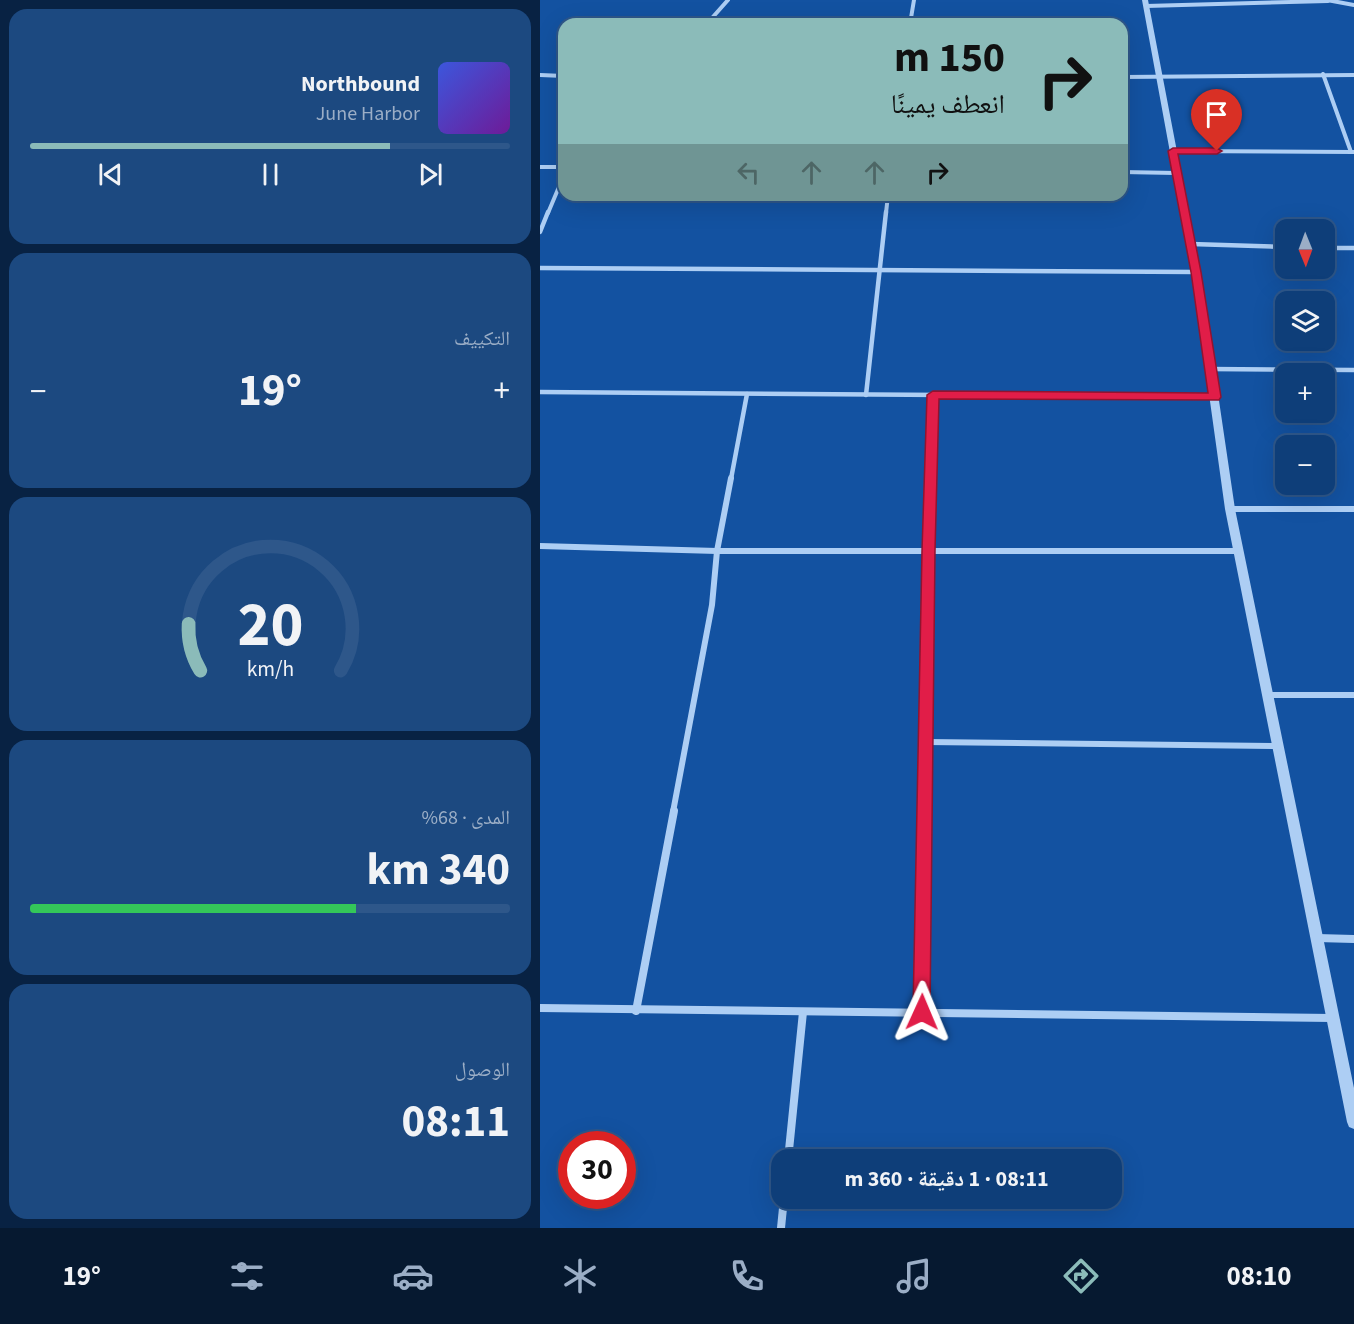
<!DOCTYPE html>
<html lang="ar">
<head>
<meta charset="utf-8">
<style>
  body { margin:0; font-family:"Source Sans 3","Noto Naskh Arabic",sans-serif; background:#1c4980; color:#f1f3f6; direction:rtl; height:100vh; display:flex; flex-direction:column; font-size:22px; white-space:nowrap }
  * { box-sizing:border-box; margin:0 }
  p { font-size:20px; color:#9baec6 }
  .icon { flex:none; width:33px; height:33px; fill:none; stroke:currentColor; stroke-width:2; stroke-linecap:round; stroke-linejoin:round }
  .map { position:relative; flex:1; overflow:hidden; direction:ltr }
  .side { display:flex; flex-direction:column; gap:9px; padding:9px; background:#082243; width:540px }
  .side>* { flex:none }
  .guide { position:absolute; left:18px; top:18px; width:570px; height:183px; border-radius:18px; box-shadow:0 6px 24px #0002,0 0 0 2px #2e578a; direction:rtl; background:#8bbbb9; color:#111; overflow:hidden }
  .needle { width:39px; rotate:179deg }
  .fabs { position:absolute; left:735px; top:219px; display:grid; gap:12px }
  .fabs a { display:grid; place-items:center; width:60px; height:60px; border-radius:12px; background:#0e3e79; box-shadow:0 6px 24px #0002,0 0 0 2px #2e578a; font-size:30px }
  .speed { position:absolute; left:18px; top:1131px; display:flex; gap:12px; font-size:30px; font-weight:700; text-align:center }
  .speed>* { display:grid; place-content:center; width:78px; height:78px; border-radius:50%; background:#0e3e79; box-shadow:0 6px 24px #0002,0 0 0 2px #2e578a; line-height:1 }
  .speed .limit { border:9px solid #d22; background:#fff; color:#111 }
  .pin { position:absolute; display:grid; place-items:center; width:51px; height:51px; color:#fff; margin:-62px -26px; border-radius:50% 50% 50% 0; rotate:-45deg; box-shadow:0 0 6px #0007 }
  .pin .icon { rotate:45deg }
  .me { position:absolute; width:66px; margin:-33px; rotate:1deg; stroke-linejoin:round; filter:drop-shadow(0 0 4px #0008) }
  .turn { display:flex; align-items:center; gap:21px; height:126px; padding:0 24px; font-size:27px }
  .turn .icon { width:78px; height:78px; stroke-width:2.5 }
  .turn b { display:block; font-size:42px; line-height:51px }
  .lanes { display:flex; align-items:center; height:57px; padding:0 24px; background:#0003; justify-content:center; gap:30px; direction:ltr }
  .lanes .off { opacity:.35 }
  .big { font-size:45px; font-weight:700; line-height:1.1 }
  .side .tile { flex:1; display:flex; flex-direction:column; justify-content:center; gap:9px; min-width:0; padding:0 21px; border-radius:18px; background:#1c4980 }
  .side .dial { align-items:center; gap:0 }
  .dial svg { height:156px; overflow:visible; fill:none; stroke:#2e578a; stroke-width:7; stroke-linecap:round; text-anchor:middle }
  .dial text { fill:#f1f3f6; stroke:none }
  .song { display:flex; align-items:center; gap:18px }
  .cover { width:72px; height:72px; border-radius:9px; background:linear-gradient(135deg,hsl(230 70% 55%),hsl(280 70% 35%)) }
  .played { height:6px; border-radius:3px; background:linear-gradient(90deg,#8bbbb9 75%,#2e578a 75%) }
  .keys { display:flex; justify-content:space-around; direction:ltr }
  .heat { display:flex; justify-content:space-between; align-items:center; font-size:33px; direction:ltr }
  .charge { height:9px; border-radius:4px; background:linear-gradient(90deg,#34c759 68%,#2e578a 0) }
  .trip { position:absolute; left:231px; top:1149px; width:351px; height:60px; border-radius:18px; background:#0e3e79; box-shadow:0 6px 24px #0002,0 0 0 2px #2e578a; font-weight:700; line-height:60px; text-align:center; direction:rtl }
  .menu { display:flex; height:96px; justify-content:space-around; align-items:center; background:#061930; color:#9baec6 }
  .menu .icon { width:42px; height:42px }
  .menu .selected { color:#8bbbb9 }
  .menu b { font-size:27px; color:#f1f3f6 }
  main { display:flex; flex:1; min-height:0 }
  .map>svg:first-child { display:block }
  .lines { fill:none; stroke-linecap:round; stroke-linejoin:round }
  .minor-far3 { stroke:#adcef4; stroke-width:4 }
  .minor-far2 { stroke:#adcef4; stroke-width:4.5 }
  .minor-far1 { stroke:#adcef4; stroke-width:6 }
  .minor { stroke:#adcef4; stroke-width:8 }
  .tertiary { fill:#adcef4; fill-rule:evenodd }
  .route { fill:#e11d48; stroke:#92132f; stroke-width:1.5 }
</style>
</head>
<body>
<main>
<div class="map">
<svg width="814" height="1228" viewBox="0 0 814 1228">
  <rect width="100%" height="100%" fill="#1352a1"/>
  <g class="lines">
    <!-- minor-far3 -->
    <g class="minor-far3">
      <path d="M787,0L814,5"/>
      <path d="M606,6L788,1"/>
      <path d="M159,24L172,18L188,0"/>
      <path d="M370,24L374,0"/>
      <path d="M783,74L811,152"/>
      <path d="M0,75L24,76"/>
      <path d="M582,77L814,75"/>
      <path d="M633,151L814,152"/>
      <path d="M0,167H24"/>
      <path d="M582,172L636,173"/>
      <path d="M8,213L24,175"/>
      <path d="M346,213L348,195"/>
    </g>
    <!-- minor-far2 -->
    <g class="minor-far2">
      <path d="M0,232L8,212"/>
      <path d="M651,244L746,247"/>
      <path d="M784,248H814"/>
      <path d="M0,268L656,272"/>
      <path d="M669,369L814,370"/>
      <path d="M0,392L675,397"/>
      <path d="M326,395L346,212"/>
      <path d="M191,479L207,394"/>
      <path d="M390,479L393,395"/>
    </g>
    <!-- minor-far1 -->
    <g class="minor-far1">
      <path d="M690,509H814"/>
      <path d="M0,546L177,551H700"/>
      <path d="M729,695H814"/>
      <path d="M386,742L738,746"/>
      <path d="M133,812L172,605L177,551L191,478"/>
      <path d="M385,812L390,478"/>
    </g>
    <!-- minor -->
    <g class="minor">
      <path d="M777,938L814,939"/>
      <path d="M0,1008L792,1018"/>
      <path d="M96,1011L134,811"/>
      <path d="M382,1012L385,811"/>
      <path d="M248,1160L263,1012"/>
      <path d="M241,1228L244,1198"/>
    </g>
    <!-- tertiary -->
    <path class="tertiary" d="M602,0H608L660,272L695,509L814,1088V1129L809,1127L807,1122L685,509L652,272Z"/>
  </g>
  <!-- route -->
  <path class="route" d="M633,148H677L682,151L677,154H638L661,272L681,397L679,400L399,399L395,551L390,1012L388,1018L382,1020L376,1018L373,1012L382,551L387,395L393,391L668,393L651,272L628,151Z"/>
</svg>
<div class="fabs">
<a><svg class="needle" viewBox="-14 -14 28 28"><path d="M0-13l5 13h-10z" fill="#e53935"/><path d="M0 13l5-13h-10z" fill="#9baec6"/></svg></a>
<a><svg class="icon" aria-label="layers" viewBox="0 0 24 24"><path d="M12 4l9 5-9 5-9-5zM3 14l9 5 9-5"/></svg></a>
<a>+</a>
<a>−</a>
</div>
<div class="speed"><div class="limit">30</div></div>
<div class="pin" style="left:677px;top:151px;background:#d93025"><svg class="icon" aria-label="arrive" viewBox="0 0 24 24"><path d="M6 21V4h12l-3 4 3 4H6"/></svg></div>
<svg class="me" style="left:382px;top:1012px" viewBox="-20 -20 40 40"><path d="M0-17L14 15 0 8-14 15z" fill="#e11d48" stroke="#fff" stroke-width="4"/></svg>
<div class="trip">08:11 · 1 دقيقة · 360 m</div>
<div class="guide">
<div class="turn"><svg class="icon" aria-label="right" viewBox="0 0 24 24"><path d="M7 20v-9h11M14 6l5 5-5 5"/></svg><div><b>150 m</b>انعطف يمينًا</div></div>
<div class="lanes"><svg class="icon off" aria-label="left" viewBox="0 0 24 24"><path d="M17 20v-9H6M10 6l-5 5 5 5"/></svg><svg class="icon off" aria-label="ahead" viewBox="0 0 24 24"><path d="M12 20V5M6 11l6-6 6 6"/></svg><svg class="icon off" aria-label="ahead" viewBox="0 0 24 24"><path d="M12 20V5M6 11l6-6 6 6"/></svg><svg class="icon" aria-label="right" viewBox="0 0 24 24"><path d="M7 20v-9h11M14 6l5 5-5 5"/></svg></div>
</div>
</div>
<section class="side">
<div class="tile">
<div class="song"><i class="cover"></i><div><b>Northbound</b><p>June Harbor</p></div></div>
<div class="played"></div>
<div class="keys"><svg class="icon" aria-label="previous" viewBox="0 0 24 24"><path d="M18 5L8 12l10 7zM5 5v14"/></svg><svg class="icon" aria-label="pause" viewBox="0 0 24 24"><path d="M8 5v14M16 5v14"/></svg><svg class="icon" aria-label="next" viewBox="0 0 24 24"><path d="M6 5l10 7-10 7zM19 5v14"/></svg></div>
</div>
<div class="tile"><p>التكييف</p>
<div class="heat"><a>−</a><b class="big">19°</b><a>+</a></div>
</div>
<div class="tile dial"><svg viewBox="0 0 100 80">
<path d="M14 69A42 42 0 1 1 86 69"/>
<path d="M14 69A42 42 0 0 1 8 45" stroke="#8bbbb9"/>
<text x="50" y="56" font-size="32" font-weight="700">20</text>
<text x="50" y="72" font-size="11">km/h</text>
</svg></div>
<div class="tile"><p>المدى · 68%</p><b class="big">340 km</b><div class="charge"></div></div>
<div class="tile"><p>الوصول</p><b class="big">08:11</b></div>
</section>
</main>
<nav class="menu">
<b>08:10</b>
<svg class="icon selected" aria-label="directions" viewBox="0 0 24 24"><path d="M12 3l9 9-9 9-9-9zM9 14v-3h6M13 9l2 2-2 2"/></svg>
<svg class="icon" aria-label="music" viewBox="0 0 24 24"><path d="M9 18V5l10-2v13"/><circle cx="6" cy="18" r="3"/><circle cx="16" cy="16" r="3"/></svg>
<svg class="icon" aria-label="phone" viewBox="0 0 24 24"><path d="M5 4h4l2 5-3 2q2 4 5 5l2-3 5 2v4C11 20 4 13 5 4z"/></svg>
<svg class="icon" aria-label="climate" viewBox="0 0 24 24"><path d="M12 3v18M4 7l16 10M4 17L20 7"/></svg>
<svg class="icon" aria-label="car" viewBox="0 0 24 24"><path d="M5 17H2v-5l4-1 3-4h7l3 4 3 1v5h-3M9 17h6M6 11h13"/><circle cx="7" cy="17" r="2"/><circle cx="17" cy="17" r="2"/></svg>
<svg class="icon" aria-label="filters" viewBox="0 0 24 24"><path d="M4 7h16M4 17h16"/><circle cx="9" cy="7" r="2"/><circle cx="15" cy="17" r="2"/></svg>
<b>19°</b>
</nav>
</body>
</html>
